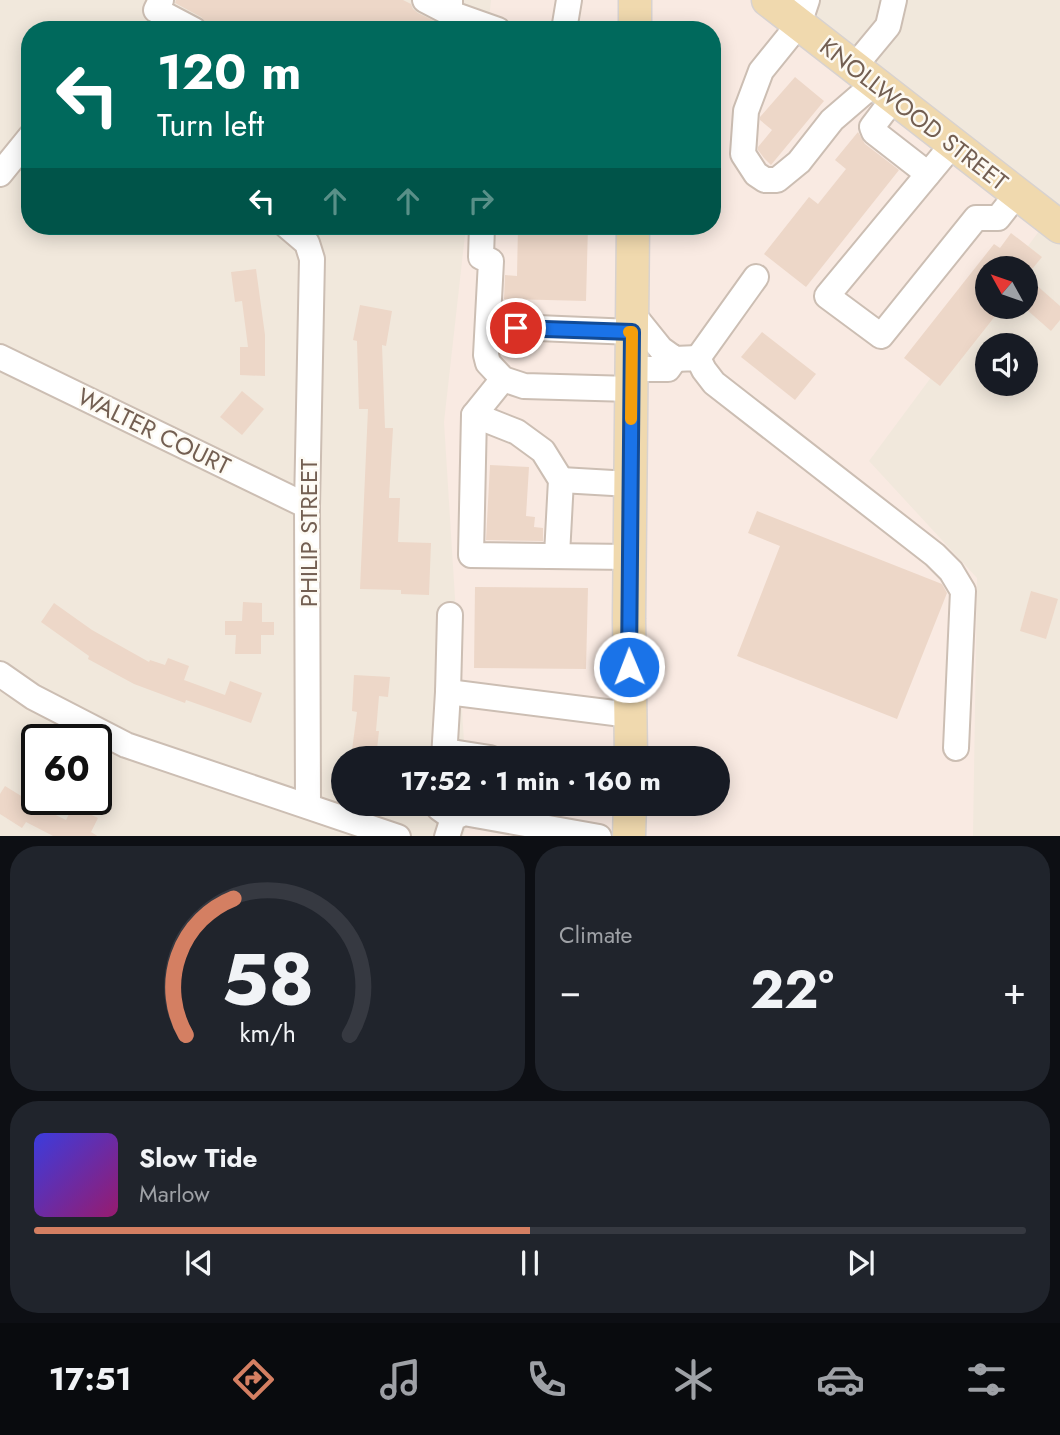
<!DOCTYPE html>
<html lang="en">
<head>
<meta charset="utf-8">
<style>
  body { margin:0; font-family:Jost,sans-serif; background:#20242c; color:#f1f3f6; height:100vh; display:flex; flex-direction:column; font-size:26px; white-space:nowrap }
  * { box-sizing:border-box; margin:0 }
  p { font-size:23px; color:#9ea1a6 }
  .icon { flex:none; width:38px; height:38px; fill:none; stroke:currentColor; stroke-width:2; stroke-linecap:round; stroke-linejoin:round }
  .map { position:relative; height:836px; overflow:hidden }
  .drawer { display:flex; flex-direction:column; gap:10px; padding:10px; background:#0d0f14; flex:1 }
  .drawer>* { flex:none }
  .guide { position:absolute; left:21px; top:21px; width:700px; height:214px; border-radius:28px; box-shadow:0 4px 18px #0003; background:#00695c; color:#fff; overflow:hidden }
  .needle { width:46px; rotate:310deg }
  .controls { position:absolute; left:975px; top:256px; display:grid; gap:14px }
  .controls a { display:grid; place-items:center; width:63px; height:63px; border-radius:50%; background:#171b24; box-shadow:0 4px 18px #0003; font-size:35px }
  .speed { position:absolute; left:21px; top:724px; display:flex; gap:14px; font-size:35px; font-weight:700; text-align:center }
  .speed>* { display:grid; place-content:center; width:91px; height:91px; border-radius:50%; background:#171b24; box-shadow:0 4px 18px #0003; line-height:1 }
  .speed .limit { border:4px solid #111; border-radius:10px; background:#fff; color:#111 }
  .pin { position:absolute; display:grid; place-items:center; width:60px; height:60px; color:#fff; margin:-30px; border:4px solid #fff; border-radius:50%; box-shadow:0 2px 7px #0007 }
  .me { position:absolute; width:77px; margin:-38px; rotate:359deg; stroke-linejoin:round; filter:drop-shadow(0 0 5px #0008) }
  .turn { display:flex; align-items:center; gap:24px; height:147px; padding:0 21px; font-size:32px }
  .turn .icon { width:91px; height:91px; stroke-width:2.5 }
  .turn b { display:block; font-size:49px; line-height:60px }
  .lanes { display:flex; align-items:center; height:66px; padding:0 21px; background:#0003; justify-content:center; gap:35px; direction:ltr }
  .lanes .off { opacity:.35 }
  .big { font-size:52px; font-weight:700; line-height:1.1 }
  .drawer .tile { flex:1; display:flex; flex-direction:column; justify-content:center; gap:10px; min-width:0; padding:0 24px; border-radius:28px; background:#20242c }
  .drawer .dial { align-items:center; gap:0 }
  .dial svg { height:182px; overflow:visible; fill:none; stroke:#363941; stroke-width:7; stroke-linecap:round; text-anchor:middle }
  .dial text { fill:#f1f3f6; stroke:none }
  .song { display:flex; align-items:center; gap:21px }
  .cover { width:84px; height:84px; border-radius:10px; background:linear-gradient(135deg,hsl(240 70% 55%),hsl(320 70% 35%)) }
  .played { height:7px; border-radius:4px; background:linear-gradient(90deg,#d47f62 50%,#363941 50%) }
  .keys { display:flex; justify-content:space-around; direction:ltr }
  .heat { display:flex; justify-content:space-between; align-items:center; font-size:38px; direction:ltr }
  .drawer .tiles { flex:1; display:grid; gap:10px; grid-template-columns:1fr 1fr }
  .tile:last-child { grid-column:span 2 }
  .trip { position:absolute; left:331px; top:746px; width:399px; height:70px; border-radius:35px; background:#171b24; box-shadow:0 4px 18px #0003; font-weight:700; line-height:70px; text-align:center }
  .tabs { display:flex; height:112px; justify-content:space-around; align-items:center; background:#090b0e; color:#9ea1a6 }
  .tabs .icon { width:49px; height:49px }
  .tabs .current { color:#d47f62 }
  .tabs b { font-size:32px; color:#f1f3f6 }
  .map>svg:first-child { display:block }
  .residential { fill:#f1e8dc; fill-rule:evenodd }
  .commercial { fill:#f9eae2 }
  .building { fill:#edd7c8 }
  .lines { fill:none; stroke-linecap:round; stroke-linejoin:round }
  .minor-casing { stroke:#ccbeb3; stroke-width:28 }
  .major-casing { stroke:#d8d2cf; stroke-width:35 }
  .minor { stroke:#fff; stroke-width:24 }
  .major { stroke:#f0d9ae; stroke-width:32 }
  .route-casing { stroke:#114b97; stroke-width:18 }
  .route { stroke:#1a73e8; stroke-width:12 }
  .slow { stroke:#f59e0b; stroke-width:12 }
  .labels { text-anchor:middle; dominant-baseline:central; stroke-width:5; stroke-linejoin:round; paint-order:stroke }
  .street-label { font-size:24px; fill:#735f52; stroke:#fdfaf3 }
</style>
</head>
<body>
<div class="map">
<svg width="1060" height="837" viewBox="0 0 1060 837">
  <rect width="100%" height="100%" fill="#fbf6ed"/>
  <!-- residential -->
  <path class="residential" d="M0,0H1060V836H0ZM30,30H712V226H30ZM987,268H1026V306H987ZM987,345H1026V383H987ZM37,740H96V800H37ZM343,758H718V803H343Z"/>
  <!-- commercial -->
  <path class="commercial" d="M491,0H779L1042,227L1012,268H987V302L869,461L977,578L973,836L463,837L469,817L468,803H718V758H465L444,422L466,226H712V30H488Z"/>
  <!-- building -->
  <g class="building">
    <path d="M176,0H403L411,4L413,9L418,13L453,30H215L208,26L206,22L201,17L175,3Z"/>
    <path d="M795,77L824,101L771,165L764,158L758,150V147L772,130L760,120V117Z"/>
    <path d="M858,132L865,144L899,170L806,287L764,254L809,197L818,204L846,169L835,160Z"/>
    <path d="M518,226H588L586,301L504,299L505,275L517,276Z"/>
    <path d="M1011,233L1042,257L1033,268H987V306H1003L940,386L904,358L994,244L1000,248Z"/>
    <path d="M256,269L265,335V376L240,375V347H248L242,301L235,302L231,272Z"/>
    <path d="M1026,276L1060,306V320L1051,331L1026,309Z"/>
    <path d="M360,305L392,311L386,346L382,345L385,428H393L389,498H400L398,542L431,543L429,595L401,594V590L360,589L368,409H359L357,341L353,340Z"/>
    <path d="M762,332L816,374L795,400L741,357Z"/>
    <path d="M242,391L264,409L242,435L220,417Z"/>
    <path d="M490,465L529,467L526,516L535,517L534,527L543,528V541L486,540Z"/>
    <path d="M757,511L942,584L947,593L897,719L737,656L780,546L748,533Z"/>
    <path d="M475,587L588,588L586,669L474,668Z"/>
    <path d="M1031,591L1058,599L1046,639L1020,631Z"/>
    <path d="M243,602L262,603V622H274V635H261V654H235L236,635H225V621H242Z"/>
    <path d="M54,603L92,630L149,662L150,660L165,665L168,658L189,666L184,680L225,695L230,681L262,693L251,723L186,700L185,703L134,684L88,659L89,656L41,622Z"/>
    <path d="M354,675L390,677L388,697L379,696L376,731H379L376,758H351L357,712L352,711Z"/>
    <path d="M5,786L39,807L66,820L73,806L98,818L91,832L99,837H55L26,822L22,828L0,814V794Z"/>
  </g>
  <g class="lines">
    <!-- minor casing -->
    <g class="minor-casing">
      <g id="minor">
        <path d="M161,0L156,10L194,30"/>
        <path d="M425,0L450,13"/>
        <path d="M450,0V13L498,30"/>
        <path d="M807,0L799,24L761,71L746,111L743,154L756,174L765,180H777L799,162L832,120L875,83"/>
        <path d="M564,30L569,0"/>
        <path d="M854,67L888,26L894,0"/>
        <path d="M894,98L872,127L874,132L928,174"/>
        <path d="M953,144L827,296L881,336L976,218H998L1017,194"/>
        <path d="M0,174L30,137"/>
        <path d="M287,226L307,243L312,259L307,506L308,806"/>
        <path d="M482,226L481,257L491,261L486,355L488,363L503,379L524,386L631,389"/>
        <path d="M632,313L661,349L675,359L698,358L704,370L714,383L935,555L951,571L963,591L956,748"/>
        <path d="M488,326L632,332"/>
        <path d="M0,357L307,506"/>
        <path d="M698,358L756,277"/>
        <path d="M631,369H668L675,359"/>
        <path d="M503,379L474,415L471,555L629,557"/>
        <path d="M474,415L517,432L543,451L561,480L557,555"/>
        <path d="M561,480L630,484"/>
        <path d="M0,674L33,697L126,745L398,837"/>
        <path d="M448,692L630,715"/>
        <path d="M445,751L490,758"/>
        <path d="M444,758L448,692L450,615"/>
        <path d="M439,803V808L453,818"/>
        <path d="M447,837L453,818L464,813L599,837"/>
      </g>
    </g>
    <!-- major casing -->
    <g class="major-casing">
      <g id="major">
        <path d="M768,0L1060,227"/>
        <path d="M635,30V0"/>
        <path d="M631,758L629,619L633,226"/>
        <path d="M629,837L630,803"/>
      </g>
    </g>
    <!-- minor -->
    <use href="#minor" class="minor"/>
    <!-- major -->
    <use href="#major" class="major"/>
  </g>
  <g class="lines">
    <!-- route casing -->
    <g class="route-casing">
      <path id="route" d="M516,328L632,332L629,667"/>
    </g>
    <!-- route -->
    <use href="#route" class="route"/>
    <!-- slow -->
    <path class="slow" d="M629,332H632L631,419"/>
  </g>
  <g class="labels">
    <!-- street labels -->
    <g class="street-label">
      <text transform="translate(914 114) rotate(38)">KNOLLWOOD STREET</text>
      <text transform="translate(154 431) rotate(26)">WALTER COURT</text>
      <text transform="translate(308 533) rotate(-90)">PHILIP STREET</text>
    </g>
  </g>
</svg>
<div class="controls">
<a><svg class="needle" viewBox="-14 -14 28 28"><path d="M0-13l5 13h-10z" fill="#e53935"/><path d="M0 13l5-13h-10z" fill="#9ea1a6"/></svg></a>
<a><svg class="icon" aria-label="sound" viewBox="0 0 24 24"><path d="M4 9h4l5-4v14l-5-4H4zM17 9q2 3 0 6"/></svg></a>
</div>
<div class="speed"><div class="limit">60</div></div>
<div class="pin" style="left:516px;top:328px;background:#d93025"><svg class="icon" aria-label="arrive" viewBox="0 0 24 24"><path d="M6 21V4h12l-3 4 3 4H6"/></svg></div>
<svg class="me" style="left:629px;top:667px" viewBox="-20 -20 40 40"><circle r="17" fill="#1a73e8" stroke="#fff" stroke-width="3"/><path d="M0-11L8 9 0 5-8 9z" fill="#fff"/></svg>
<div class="trip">17:52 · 1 min · 160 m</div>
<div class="guide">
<div class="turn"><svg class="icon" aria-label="left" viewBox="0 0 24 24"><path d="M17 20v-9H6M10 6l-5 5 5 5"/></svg><div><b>120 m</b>Turn left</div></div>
<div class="lanes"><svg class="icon" aria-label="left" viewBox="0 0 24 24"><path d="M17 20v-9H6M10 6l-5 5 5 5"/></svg><svg class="icon off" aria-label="ahead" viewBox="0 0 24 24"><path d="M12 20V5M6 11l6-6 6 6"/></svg><svg class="icon off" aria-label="ahead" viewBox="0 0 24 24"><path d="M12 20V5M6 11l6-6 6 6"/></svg><svg class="icon off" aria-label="right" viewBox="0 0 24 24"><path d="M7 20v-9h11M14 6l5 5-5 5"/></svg></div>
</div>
</div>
<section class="drawer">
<div class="tiles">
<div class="tile dial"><svg viewBox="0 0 100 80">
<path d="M14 69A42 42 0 1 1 86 69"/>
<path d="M14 69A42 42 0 0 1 35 9" stroke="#d47f62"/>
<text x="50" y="56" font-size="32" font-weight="700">58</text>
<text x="50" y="72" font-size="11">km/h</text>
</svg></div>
<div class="tile"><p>Climate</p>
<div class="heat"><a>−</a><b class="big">22°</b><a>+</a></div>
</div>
<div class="tile">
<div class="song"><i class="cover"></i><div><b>Slow Tide</b><p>Marlow</p></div></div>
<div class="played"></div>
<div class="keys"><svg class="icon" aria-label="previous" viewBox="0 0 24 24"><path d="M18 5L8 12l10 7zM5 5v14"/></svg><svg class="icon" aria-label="pause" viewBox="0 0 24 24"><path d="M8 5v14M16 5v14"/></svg><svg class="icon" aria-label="next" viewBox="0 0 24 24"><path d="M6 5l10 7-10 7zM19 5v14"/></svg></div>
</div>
</div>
</section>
<nav class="tabs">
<b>17:51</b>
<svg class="icon current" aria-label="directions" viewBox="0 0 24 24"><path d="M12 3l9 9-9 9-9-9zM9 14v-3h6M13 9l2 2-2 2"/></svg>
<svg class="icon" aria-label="music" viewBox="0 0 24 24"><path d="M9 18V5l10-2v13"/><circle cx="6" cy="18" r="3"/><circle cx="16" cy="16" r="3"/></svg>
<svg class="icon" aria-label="phone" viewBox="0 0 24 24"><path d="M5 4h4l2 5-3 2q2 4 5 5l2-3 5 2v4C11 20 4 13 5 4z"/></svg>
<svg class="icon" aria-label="climate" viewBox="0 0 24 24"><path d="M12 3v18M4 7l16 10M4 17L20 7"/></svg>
<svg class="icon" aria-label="car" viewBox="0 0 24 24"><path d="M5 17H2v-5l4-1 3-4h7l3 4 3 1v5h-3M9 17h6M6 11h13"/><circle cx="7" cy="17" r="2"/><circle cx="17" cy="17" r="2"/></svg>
<svg class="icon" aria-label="filters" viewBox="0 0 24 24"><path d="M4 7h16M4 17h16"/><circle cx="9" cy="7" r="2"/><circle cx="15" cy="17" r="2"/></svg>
</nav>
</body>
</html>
